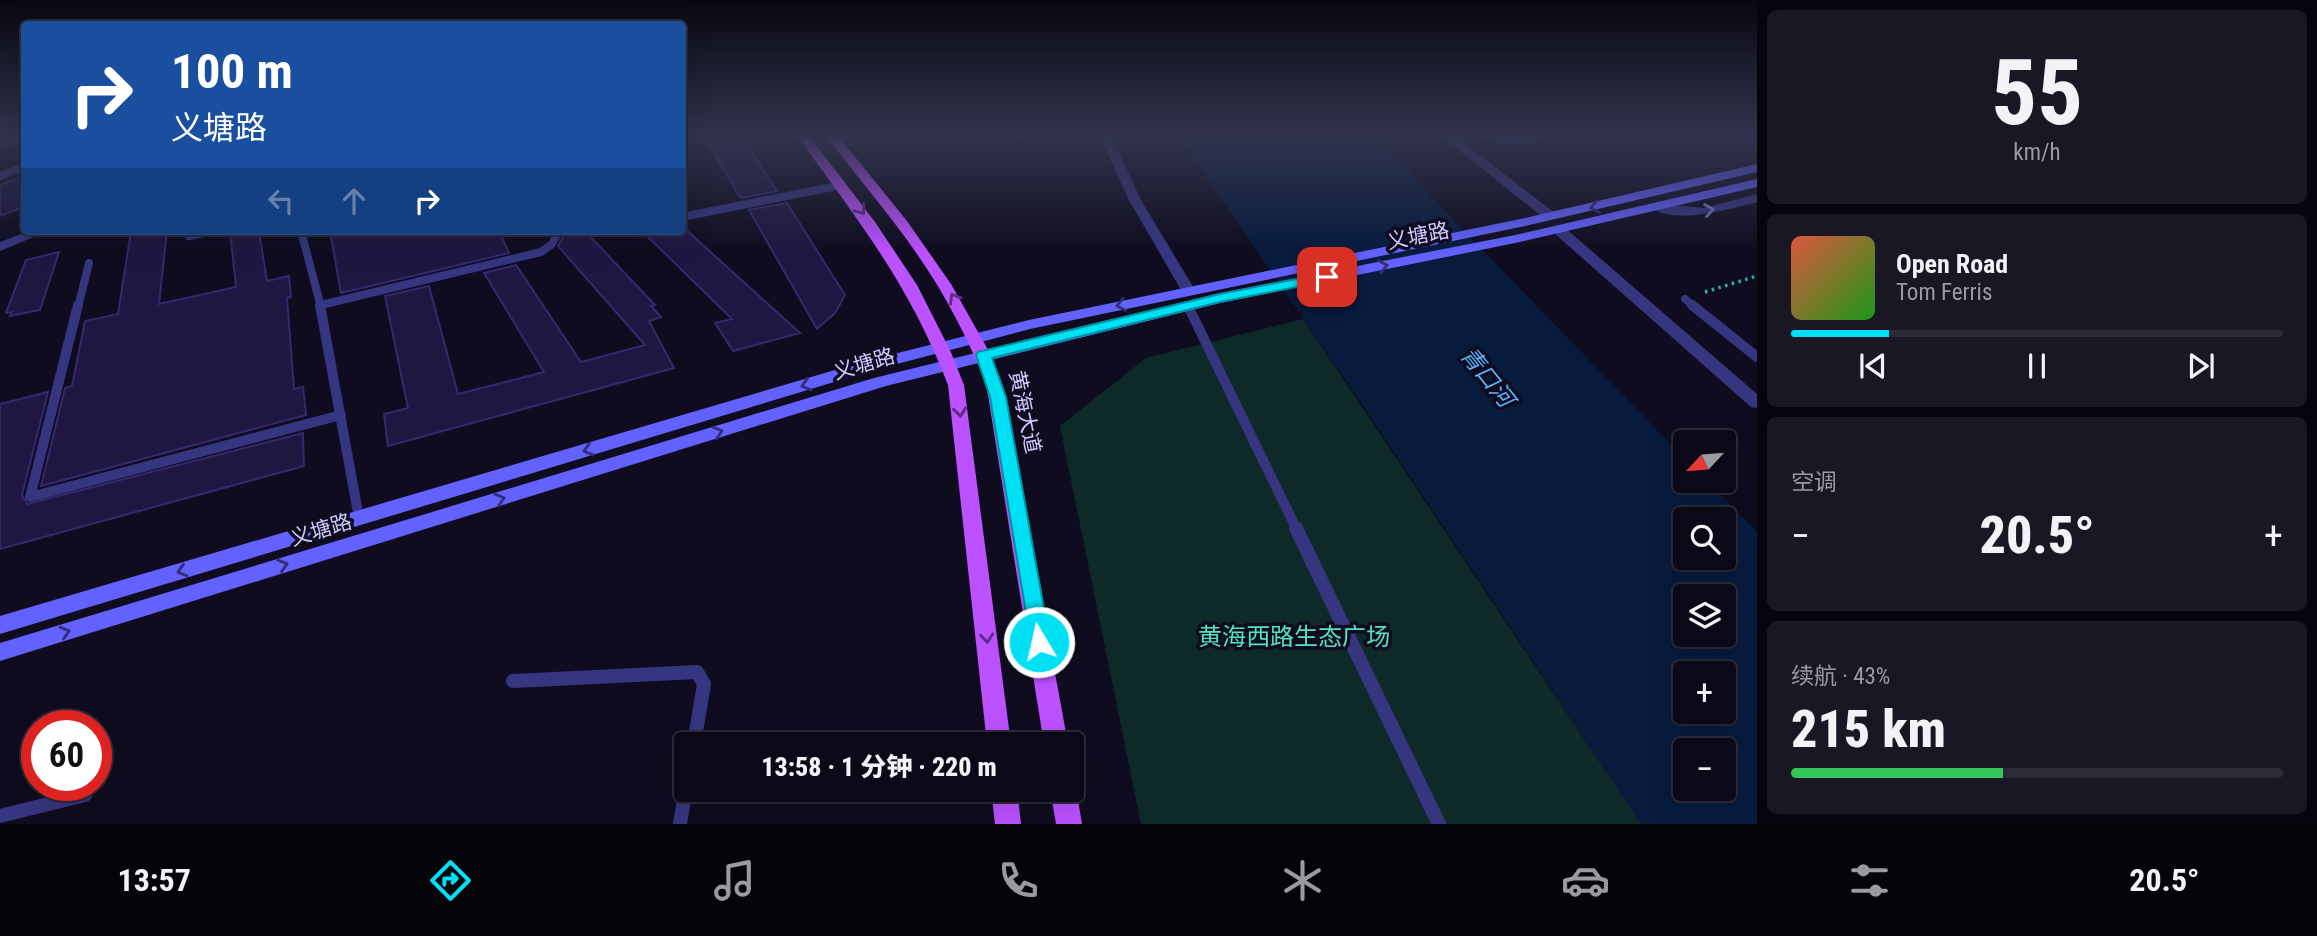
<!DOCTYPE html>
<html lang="zh">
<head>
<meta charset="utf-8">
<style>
  body { margin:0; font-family:"Roboto Condensed","Noto Sans SC",sans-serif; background:#191724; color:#f1f3f6; height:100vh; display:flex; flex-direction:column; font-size:26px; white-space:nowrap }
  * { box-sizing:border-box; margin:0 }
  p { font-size:23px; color:#9a9aa1 }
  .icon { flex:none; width:38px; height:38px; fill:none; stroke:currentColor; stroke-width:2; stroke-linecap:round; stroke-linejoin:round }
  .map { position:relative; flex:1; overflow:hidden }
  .side { display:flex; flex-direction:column; gap:10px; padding:10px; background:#06050d; width:560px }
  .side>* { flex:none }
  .guide { position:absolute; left:21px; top:21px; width:665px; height:214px; border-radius:7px; box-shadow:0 7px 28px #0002,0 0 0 2px #2b2a36; background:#1a4fa0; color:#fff; overflow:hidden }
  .needle { width:46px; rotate:244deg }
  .fabs { position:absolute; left:1673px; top:430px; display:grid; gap:14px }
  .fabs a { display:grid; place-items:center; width:63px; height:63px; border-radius:7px; background:#0b0917; box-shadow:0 7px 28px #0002,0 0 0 2px #2b2a36; font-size:35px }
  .speed { position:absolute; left:21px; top:710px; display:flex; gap:14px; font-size:35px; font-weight:700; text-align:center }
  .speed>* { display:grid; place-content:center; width:91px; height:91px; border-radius:50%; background:#0b0917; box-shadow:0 7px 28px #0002,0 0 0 2px #2b2a36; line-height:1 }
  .speed .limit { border:10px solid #d22; background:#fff; color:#111 }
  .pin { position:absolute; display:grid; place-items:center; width:60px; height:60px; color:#fff; margin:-30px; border-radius:14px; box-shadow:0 4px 10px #0006 }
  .me { position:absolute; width:77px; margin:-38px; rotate:351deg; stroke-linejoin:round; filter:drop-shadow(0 0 5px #0008) }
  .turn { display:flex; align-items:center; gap:24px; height:147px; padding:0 35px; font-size:32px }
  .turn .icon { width:91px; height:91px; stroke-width:2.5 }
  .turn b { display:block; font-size:49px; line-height:60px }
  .lanes { display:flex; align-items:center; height:66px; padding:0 35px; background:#0003; justify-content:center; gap:35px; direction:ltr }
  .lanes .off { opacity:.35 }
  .big { font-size:52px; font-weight:800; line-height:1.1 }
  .side .widget { flex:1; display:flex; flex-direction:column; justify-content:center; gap:10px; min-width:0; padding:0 24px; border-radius:10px; background:#191724 }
  .side .dial { align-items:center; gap:0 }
  .dial b { font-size:91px; line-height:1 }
  .song { display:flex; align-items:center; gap:21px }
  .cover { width:84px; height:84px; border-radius:10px; background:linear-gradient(135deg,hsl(10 70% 55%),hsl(120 70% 35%)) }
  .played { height:7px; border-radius:4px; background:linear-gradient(90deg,#00e0f5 20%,#2b2a36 20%) }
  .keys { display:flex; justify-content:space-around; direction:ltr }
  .heat { display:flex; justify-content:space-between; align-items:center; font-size:38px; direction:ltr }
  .charge { height:10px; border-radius:5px; background:linear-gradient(90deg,#34c759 43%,#2b2a36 0) }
  .trip { position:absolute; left:674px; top:732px; width:410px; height:70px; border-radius:7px; background:#0b0917; box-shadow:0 7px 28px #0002,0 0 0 2px #2b2a36; font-weight:800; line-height:70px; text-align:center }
  .dock { display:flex; height:112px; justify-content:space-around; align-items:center; background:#040409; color:#9a9aa1 }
  .dock .icon { width:49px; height:49px }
  .dock .selected { color:#00e0f5 }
  .dock b { font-size:32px; color:#f1f3f6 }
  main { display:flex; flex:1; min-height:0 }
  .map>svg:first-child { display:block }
  .green { fill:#0e2a28 }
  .water { fill:#071b3d; fill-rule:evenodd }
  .building { fill:#1f1741; stroke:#35286e; stroke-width:2 }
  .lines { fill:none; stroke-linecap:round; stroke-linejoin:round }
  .path { stroke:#29b4aa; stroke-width:3.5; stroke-dasharray:2.5 4.5; stroke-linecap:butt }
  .service-far2 { stroke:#363580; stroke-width:8 }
  .service-far1 { stroke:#363580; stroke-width:10 }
  .service { stroke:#363580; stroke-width:14 }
  .minor { fill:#363580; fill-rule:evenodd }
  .tertiary { fill:#363580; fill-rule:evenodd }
  .secondary { fill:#6361ff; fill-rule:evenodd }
  .primary { fill:#bb51ff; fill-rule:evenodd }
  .oneway { stroke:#312e79 }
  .oneway2 { stroke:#5c2b84 }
  .oneway3 { stroke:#7b78b9 }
  .route { fill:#00e0f5; stroke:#00929f; stroke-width:2 }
  .labels { text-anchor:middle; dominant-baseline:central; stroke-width:7; stroke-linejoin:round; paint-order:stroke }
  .street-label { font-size:21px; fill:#cfcaff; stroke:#0f0c1f }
  .water-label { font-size:23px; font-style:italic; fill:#58b4ff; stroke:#0f0c1f }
  .near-park-label { font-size:24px; fill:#52e3bd; stroke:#0f0c1f }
</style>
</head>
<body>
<main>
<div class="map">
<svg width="1757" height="824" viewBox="0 0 1757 824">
  <rect width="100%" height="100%" fill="#0f0c1f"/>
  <!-- green -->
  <path class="green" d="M1303,319L1641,824H1141L1060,426L1146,358Z"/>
  <!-- water -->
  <path class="water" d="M1179,137H1379L1441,207L1685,459V481H1707L1757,532V824H1641L1357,397ZM1685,520H1724V558H1685ZM1685,597H1724V635H1685ZM1685,674H1724V712H1685ZM1685,751H1724V789H1685Z"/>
  <!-- building -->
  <g class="building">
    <path d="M705,137H742L777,191L742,198L739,196Z"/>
    <path d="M24,176V207L0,216V185Z"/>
    <path d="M787,203L845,295L835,313L817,329L749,210Z"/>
    <path d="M683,227L800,333L733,351L715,323L732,319L646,235L647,231H682Z"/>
    <path d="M131,231H167L159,304L236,287L230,231H259L267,281L289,276L291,297L287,298L294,389L303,387L306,415L41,486L65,388L72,386L85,321L118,314Z"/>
    <path d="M330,231H499L509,253L341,293Z"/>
    <path d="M559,231H585L655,305L651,306L661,317L649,321L674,368L388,446L384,414L408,408L385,296L429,286L458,394L544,372L484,273L516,265L581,362L645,345L558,246L563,237Z"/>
    <path d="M59,252L40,310L10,316L12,312L6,313L26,260Z"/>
    <path d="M48,392L22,495L27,504L303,433L304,466L0,549V404Z"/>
  </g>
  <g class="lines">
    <!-- path -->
    <path class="path" d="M1705,292L1757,276"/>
    <!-- service-far2 -->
    <g class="service-far2">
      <path d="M0,143L24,139"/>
      <path d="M0,176L24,167"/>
      <path d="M682,217L842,185"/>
      <path d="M301,231L321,307"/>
      <path d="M636,233L641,231"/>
      <path d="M189,236L213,231"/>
      <path d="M1685,299L1695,307"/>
      <path d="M321,305L541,252L551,245L556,237L550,231"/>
      <path d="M78,307L89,263"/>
    </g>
    <!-- service-far1 -->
    <g class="service-far1">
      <path d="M78,305L30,497L341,415"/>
      <path d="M320,305L359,518"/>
      <path d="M1692,305L1757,357"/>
      <path d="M1188,306L1297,530"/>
    </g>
    <!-- service -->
    <g class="service">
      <path d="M1296,528L1439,824"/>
      <path d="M513,681L697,672L704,684L694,744"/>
      <path d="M0,816L85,795"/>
      <path d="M680,824L686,788"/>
    </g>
    <!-- minor -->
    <g class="minor">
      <path d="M1100,137H1112L1141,200L1195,290L1193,293L1188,294L1181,290L1129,200Z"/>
      <path d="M1443,137H1456L1555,213V219H1545Z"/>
      <path d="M1482,137H1545C1532,146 1495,146 1482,137Z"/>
      <path d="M1757,194V202C1732,209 1674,225 1652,208L1659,204L1704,208Z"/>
      <path d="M1559,226L1564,227L1757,394V408L1751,407L1554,233V227Z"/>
    </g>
    <!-- tertiary -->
    <path class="tertiary" d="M29,231H48L0,251V242Z"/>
    <!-- secondary -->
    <g class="secondary">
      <path d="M1757,164V172L1525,226L1030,329L874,370L0,634V616L862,362L1029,320L1525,218Z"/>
      <path d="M1757,179V187L1515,243L1220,303L886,386L0,661V643L874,378L1220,293L1515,235Z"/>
    </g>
    <!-- primary -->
    <g class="primary">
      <path d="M798,137H810L875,222L917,285L950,350L964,385L1011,744H987L948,385C910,285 859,222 798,137Z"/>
      <path d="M827,137H839L907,221L951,284L987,348L1002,383L1068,744H1044L986,383C967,337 945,294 917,254C889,213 856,176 827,137Z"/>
      <path d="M1071,780L1076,789L1082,824H1056L1050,789H1071Z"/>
      <path d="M991,789H1017L1021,824H995Z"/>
    </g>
  </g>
  <!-- one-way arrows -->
  <defs><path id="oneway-chevron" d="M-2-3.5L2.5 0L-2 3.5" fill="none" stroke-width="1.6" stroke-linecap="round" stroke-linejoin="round" transform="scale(1.75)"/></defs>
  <g class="oneway">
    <use href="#oneway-chevron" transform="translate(1595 207) rotate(168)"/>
    <use href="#oneway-chevron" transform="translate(1383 266) rotate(-11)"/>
    <use href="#oneway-chevron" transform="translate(1121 305) rotate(168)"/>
    <use href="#oneway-chevron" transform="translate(806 385) rotate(163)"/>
    <use href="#oneway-chevron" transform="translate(718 432) rotate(-17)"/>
    <use href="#oneway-chevron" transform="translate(588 450) rotate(163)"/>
    <use href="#oneway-chevron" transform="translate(500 499) rotate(-17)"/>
    <use href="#oneway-chevron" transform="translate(283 565) rotate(-17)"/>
    <use href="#oneway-chevron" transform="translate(182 571) rotate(163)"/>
    <use href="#oneway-chevron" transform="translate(65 632) rotate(-17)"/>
  </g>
  <g class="oneway2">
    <use href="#oneway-chevron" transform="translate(861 210) rotate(53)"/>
    <use href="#oneway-chevron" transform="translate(954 298) rotate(-121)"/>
    <use href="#oneway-chevron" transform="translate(960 412) rotate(83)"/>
    <use href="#oneway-chevron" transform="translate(987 638) rotate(84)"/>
  </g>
  <use class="oneway3" href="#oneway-chevron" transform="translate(1709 210) rotate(-9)"/>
  <!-- sky -->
  <linearGradient id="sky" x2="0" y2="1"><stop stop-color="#080711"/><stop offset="0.54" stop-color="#31344d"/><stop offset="1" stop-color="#31344d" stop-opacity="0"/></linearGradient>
  <rect width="1757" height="252" fill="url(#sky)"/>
  <!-- route -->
  <path class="route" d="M1327,273L1332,274V280L1220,302L992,358L1006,397L1050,642L1047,648L1039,651L1032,648L990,397L976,355L978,352L1220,294Z"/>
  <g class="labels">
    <!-- street labels -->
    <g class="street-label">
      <text transform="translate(1418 236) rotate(-11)">义塘路</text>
      <text transform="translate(864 364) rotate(-16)">义塘路</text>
      <text transform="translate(1025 412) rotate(78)">黄海大道</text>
      <text transform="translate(321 530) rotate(-17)">义塘路</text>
    </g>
    <!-- water labels -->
    <g class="water-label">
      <text transform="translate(1487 377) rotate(51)">青口河</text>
    </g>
    <!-- near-park labels -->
    <g class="near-park-label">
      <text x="1294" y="637">黄海西路生态广场</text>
    </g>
  </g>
</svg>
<div class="fabs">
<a><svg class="needle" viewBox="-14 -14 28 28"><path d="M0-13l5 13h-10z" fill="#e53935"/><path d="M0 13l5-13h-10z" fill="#9a9aa1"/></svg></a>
<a><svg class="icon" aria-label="search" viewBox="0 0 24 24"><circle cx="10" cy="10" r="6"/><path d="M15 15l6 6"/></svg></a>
<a><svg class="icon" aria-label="layers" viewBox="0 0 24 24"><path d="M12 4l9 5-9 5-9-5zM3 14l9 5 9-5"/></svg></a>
<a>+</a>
<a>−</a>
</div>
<div class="speed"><div class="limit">60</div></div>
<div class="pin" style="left:1327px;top:277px;background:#d93025"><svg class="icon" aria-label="arrive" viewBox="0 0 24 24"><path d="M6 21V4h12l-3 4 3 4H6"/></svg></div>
<svg class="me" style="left:1039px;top:642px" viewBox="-20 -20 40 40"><circle r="17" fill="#00e0f5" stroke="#fff" stroke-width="3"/><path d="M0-11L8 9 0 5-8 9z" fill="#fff"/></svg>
<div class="trip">13:58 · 1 分钟 · 220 m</div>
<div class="guide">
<div class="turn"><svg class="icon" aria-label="right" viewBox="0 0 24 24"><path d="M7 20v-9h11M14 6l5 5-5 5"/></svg><div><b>100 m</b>义塘路</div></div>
<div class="lanes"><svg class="icon off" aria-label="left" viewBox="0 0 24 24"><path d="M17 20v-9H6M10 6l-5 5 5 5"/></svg><svg class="icon off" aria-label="ahead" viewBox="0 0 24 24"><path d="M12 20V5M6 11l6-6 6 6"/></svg><svg class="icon" aria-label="right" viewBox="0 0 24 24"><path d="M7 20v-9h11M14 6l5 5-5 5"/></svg></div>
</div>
</div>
<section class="side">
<div class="widget dial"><b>55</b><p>km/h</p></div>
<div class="widget">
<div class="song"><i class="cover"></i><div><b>Open Road</b><p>Tom Ferris</p></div></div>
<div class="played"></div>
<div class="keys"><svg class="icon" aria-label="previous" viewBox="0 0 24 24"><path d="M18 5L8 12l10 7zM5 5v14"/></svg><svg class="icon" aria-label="pause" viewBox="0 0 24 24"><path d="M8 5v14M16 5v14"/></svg><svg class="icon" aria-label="next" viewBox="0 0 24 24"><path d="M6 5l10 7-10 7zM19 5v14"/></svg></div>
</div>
<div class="widget"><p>空调</p>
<div class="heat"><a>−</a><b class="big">20.5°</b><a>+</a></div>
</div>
<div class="widget"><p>续航 · 43%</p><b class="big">215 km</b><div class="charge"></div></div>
</section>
</main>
<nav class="dock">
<b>13:57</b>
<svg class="icon selected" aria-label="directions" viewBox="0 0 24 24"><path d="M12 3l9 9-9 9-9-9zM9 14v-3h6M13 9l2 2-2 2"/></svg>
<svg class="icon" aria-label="music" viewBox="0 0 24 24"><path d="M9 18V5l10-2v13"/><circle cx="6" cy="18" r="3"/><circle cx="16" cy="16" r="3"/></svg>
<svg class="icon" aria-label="phone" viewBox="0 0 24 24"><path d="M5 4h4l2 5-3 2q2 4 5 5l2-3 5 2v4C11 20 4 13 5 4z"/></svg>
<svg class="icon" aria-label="climate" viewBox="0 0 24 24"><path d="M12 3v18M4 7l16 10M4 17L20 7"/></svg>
<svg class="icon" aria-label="car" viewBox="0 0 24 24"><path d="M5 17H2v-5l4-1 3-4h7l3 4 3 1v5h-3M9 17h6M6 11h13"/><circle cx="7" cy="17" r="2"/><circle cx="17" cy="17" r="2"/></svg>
<svg class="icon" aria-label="filters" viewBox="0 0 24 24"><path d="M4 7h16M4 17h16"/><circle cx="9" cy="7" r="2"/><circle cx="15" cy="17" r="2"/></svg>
<b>20.5°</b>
</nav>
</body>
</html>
